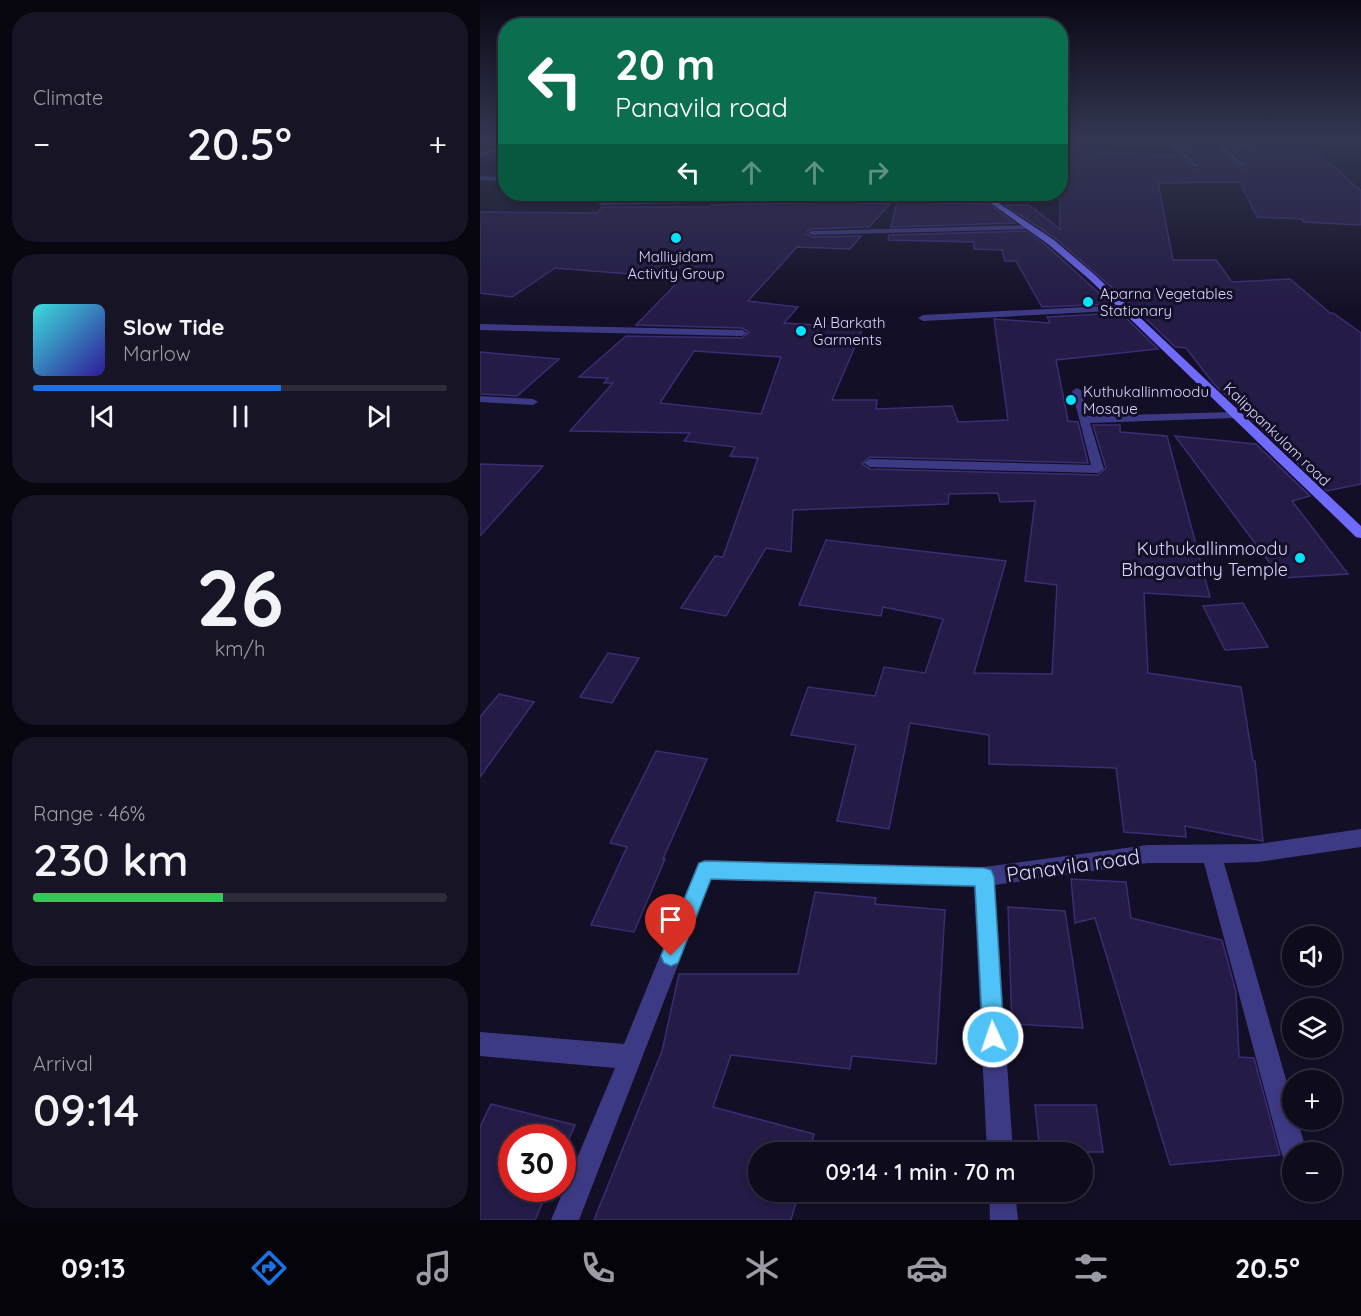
<!DOCTYPE html>
<html lang="en">
<head>
<meta charset="utf-8">
<style>
  body { margin:0; font-family:Quicksand,sans-serif; background:#171425; color:#f1f3f6; height:100vh; display:flex; flex-direction:column; font-size:22px; white-space:nowrap }
  * { box-sizing:border-box; margin:0 }
  p { font-size:20px; color:#9b9ba3 }
  .icon { flex:none; width:33px; height:33px; fill:none; stroke:currentColor; stroke-width:2; stroke-linecap:round; stroke-linejoin:round }
  .map { position:relative; flex:1; overflow:hidden }
  .drawer { display:flex; flex-direction:column; gap:12px; padding:12px; background:#08060f; width:480px }
  .drawer>* { flex:none }
  .guide { position:absolute; left:18px; top:18px; width:570px; height:183px; border-radius:24px; box-shadow:0 3px 9px #0003,0 0 0 2px #2e2b3b; background:#0b6e4f; color:#fff; overflow:hidden }
  .controls { position:absolute; left:802px; top:926px; display:grid; gap:12px }
  .controls a { display:grid; place-items:center; width:60px; height:60px; border-radius:50%; background:#0e0b1c; box-shadow:0 3px 9px #0003,0 0 0 2px #2e2b3b; font-size:30px }
  .speed { position:absolute; left:18px; top:1124px; display:flex; gap:12px; font-size:30px; font-weight:700; text-align:center }
  .speed>* { display:grid; place-content:center; width:78px; height:78px; border-radius:50%; background:#0e0b1c; box-shadow:0 3px 9px #0003,0 0 0 2px #2e2b3b; line-height:1 }
  .speed .limit { border:9px solid #d22; background:#fff; color:#111 }
  .pin { position:absolute; display:grid; place-items:center; width:51px; height:51px; color:#fff; margin:-62px -26px; border-radius:50% 50% 50% 0; rotate:-45deg; box-shadow:0 0 6px #0007 }
  .pin .icon { rotate:45deg }
  .me { position:absolute; width:66px; margin:-33px; rotate:357deg; stroke-linejoin:round; filter:drop-shadow(0 0 4px #0008) }
  .turn { display:flex; align-items:center; gap:21px; height:126px; padding:0 18px; font-size:27px }
  .turn .icon { width:78px; height:78px; stroke-width:2.5 }
  .turn b { display:block; font-size:42px; line-height:51px }
  .lanes { display:flex; align-items:center; height:57px; padding:0 18px; background:#0003; justify-content:center; gap:30px; direction:ltr }
  .lanes .off { opacity:.35 }
  .big { font-size:45px; font-weight:600; line-height:1.1 }
  .drawer .widget { flex:1; display:flex; flex-direction:column; justify-content:center; gap:9px; min-width:0; padding:0 21px; border-radius:24px; background:#171425 }
  .drawer .dial { align-items:center; gap:0 }
  .dial b { font-size:78px; line-height:1 }
  .song { display:flex; align-items:center; gap:18px }
  .cover { width:72px; height:72px; border-radius:9px; background:linear-gradient(135deg,hsl(180 70% 55%),hsl(250 70% 35%)) }
  .played { height:6px; border-radius:3px; background:linear-gradient(90deg,#1a73e8 60%,#2e2b3b 60%) }
  .keys { display:flex; justify-content:space-around; direction:ltr }
  .heat { display:flex; justify-content:space-between; align-items:center; font-size:33px; direction:ltr }
  .charge { height:9px; border-radius:4px; background:linear-gradient(90deg,#34c759 46%,#2e2b3b 0) }
  .trip { position:absolute; left:268px; top:1142px; width:345px; height:60px; border-radius:30px; background:#0e0b1c; box-shadow:0 3px 9px #0003,0 0 0 2px #2e2b3b; font-weight:600; line-height:60px; text-align:center }
  .tabs { display:flex; height:96px; justify-content:space-around; align-items:center; background:#06040b; color:#9b9ba3 }
  .tabs .icon { width:42px; height:42px }
  .tabs .current { color:#1a73e8 }
  .tabs b { font-size:27px; color:#f1f3f6 }
  main { display:flex; flex:1; min-height:0 }
  .map>svg:first-child { display:block }
  .building { fill:#241b47; stroke:#3b2d73; stroke-width:1.5; fill-rule:evenodd }
  .lines { fill:none; stroke-linecap:round; stroke-linejoin:round }
  .street { fill:#3d3a85; fill-rule:evenodd }
  .secondary { fill:#6f6bff; fill-rule:evenodd }
  .route { fill:#4fc3f7; stroke:#337fa1; stroke-width:1.5 }
  .poi-dot { fill:#00e5ff; stroke:#130f26; stroke-width:2 }
  .labels { text-anchor:middle; dominant-baseline:central; stroke-width:6; stroke-linejoin:round; paint-order:stroke }
  .far-poi-label { font-size:15px; fill:#d9d4ff; stroke:#130f26; text-anchor:start }
  .far-street-label { font-size:15px; fill:#d9d4ff; stroke:#130f26 }
  .poi-label { font-size:18px; fill:#d9d4ff; stroke:#130f26; text-anchor:end }
  .near-street-label { font-size:21px; fill:#d9d4ff; stroke:#130f26 }
</style>
</head>
<body>
<main>
<section class="drawer">
<div class="widget"><p>Climate</p>
<div class="heat"><a>−</a><b class="big">20.5°</b><a>+</a></div>
</div>
<div class="widget">
<div class="song"><i class="cover"></i><div><b>Slow Tide</b><p>Marlow</p></div></div>
<div class="played"></div>
<div class="keys"><svg class="icon" aria-label="previous" viewBox="0 0 24 24"><path d="M18 5L8 12l10 7zM5 5v14"/></svg><svg class="icon" aria-label="pause" viewBox="0 0 24 24"><path d="M8 5v14M16 5v14"/></svg><svg class="icon" aria-label="next" viewBox="0 0 24 24"><path d="M6 5l10 7-10 7zM19 5v14"/></svg></div>
</div>
<div class="widget dial"><b>26</b><p>km/h</p></div>
<div class="widget"><p>Range · 46%</p><b class="big">230 km</b><div class="charge"></div></div>
<div class="widget"><p>Arrival</p><b class="big">09:14</b></div>
</section>
<div class="map">
<svg width="881" height="1220" viewBox="0 0 881 1220">
  <rect width="100%" height="100%" fill="#130f26"/>
  <!-- building -->
  <g class="building">
    <path d="M580,140H609L610,147H616L618,152L698,156L714,169H720V163L695,142L730,141L737,145L751,163L766,169L768,167L767,163L751,150L748,145L833,148L881,191V225L823,222L822,219L777,217L760,182L678,183L693,260H736L752,282L810,279L850,313H853L881,333V484L847,491L733,383L706,348L695,347L652,305L575,238L525,205H549L580,229Z"/>
    <path d="M361,202L410,204L389,227L332,229L327,231L326,234L332,237L381,236L370,249L317,247L268,301L318,307L304,323L383,328L352,400H397L396,409L472,406L478,422L528,420L514,319L570,323L567,317L641,313L678,349L576,360L588,421L598,422L608,463L390,457L382,464L390,469L618,475L626,468L613,425H640V432L687,436L730,597L664,593L668,673L761,687L773,761H775L783,841L705,826L706,837L644,832L636,768L509,764V735L430,723L409,829L357,821L376,745L311,735L328,687L395,696L404,667L445,673L463,619L403,607L401,616L319,605L346,540L526,561L494,673L572,674L577,585L545,581L555,501L520,502L518,493L469,494L468,504L313,510L311,552L286,548L246,616L201,608L235,556L243,557L278,458L250,456L255,447L204,441L210,433L90,431L133,383H124L128,378L99,377L146,336L262,338L269,332L262,328L156,325L198,282L158,278L163,275L75,268L32,297L0,293V212L117,213L122,207H229L231,205ZM214,351L301,357L281,414L180,403Z"/>
    <path d="M417,202L509,204L535,223L411,227Z"/>
    <path d="M547,231L567,246L631,304L562,307L536,261H525L522,250L494,249V242L408,240L409,235Z"/>
    <path d="M0,352L79,359L37,396L0,394Z"/>
    <path d="M695,436L776,444L830,496L812,501L868,574L801,578Z"/>
    <path d="M0,464L63,466L0,536Z"/>
    <path d="M763,603L788,647L745,650L723,606Z"/>
    <path d="M128,653L159,658L132,703L100,697Z"/>
    <path d="M19,694L54,702L0,777V717Z"/>
    <path d="M176,751L227,759L183,859H185L154,932L111,925L147,847L130,843Z"/>
    <path d="M591,879L646,882L651,918L742,940L756,992L759,1057L774,1058L800,1155L690,1165L615,918L595,923Z"/>
    <path d="M335,892L396,898L395,904L465,910L456,1064L372,1056L370,1069L251,1055L233,1107L334,1134L329,1152H279V1191H319L311,1220H114L182,1051L199,974H318Z"/>
    <path d="M528,907L585,911L603,1028L532,1024Z"/>
    <path d="M11,1104L95,1125L82,1155V1137H32V1188H69L55,1220H0V1127Z"/>
    <path d="M555,1105H616L623,1152H560Z"/>
  </g>
  <g class="lines">
    <!-- street -->
    <g class="street">
      <path d="M683,140H690L718,165V167H714Z"/>
      <path d="M736,140H742L749,152L766,165V167C753,166 743,151 736,140Z"/>
      <path d="M26,145V149L0,157V153Z"/>
      <path d="M0,176L26,177V181L0,180Z"/>
      <path d="M418,194H505L502,196L121,205L118,203L121,201Z"/>
      <path d="M550,225L553,229L332,235L328,233L332,231Z"/>
      <path d="M647,305L650,306V310L443,321L438,318L443,315Z"/>
      <path d="M0,324L262,330L267,333L262,336L0,330Z"/>
      <path d="M597,388L602,391L608,416L754,412L760,415L754,418L610,423L624,469L618,473L390,467L384,463L390,459L611,465L592,391Z"/>
      <path d="M0,396L53,399L58,402L53,405L0,402Z"/>
      <path d="M881,829V847L778,862L744,863L813,1104V1119H817L827,1152H813V1164L805,1161L801,1152L724,863H668L515,885L533,1152H507L494,887L231,880L99,1220H71L135,1068L0,1056V1032L144,1044L218,863L225,860L504,867L668,845L778,844Z"/>
      <path d="M509,1191H535L538,1220H510Z"/>
    </g>
    <!-- secondary -->
    <path class="secondary" d="M498,194H505L574,240L615,275L881,526V538L876,537L609,279L568,244Z"/>
  </g>
  <!-- sky -->
  <linearGradient id="sky" x2="0" y2="1"><stop stop-color="#0a0815"/><stop offset="0.45" stop-color="#333752"/><stop offset="1" stop-color="#333752" stop-opacity="0"/></linearGradient>
  <rect width="881" height="311" fill="url(#sky)"/>
  <!-- route -->
  <path class="route" d="M225,861L504,868L511,870L514,877L524,1037L521,1045L513,1048L506,1045L503,1037L495,886L231,879L198,963L191,966L184,963L181,956L219,863Z"/>
  <!-- markers -->
  <g class="poi-dot">
    <circle cx="196" cy="238" r="6"/>
    <circle cx="608" cy="302" r="6"/>
    <circle cx="321" cy="331" r="6"/>
    <circle cx="591" cy="400" r="6"/>
    <circle cx="820" cy="558" r="6"/>
  </g>
  <g class="labels">
    <!-- far-poi labels -->
    <g class="far-poi-label">
      <text x="196" y="256" text-anchor="middle">Malliyidam<tspan x="196" dy="17">Activity Group</tspan></text>
      <text x="620" y="293">Aparna Vegetables<tspan x="620" dy="17">Stationary</tspan></text>
      <text x="333" y="322">Al Barkath<tspan x="333" dy="17">Garments</tspan></text>
      <text x="603" y="391">Kuthukallinmoodu<tspan x="603" dy="17">Mosque</tspan></text>
    </g>
    <!-- far-street labels -->
    <g class="far-street-label">
      <text transform="translate(797 434) rotate(44)">Kalippankulam road</text>
    </g>
    <!-- poi labels -->
    <g class="poi-label">
      <text x="808" y="548">Kuthukallinmoodu<tspan x="808" dy="21">Bhagavathy Temple</tspan></text>
    </g>
    <!-- near-street labels -->
    <g class="near-street-label">
      <text transform="translate(593 865) rotate(-8)">Panavila road</text>
    </g>
  </g>
</svg>
<div class="controls">
<a><svg class="icon" aria-label="sound" viewBox="0 0 24 24"><path d="M4 9h4l5-4v14l-5-4H4zM17 9q2 3 0 6"/></svg></a>
<a><svg class="icon" aria-label="layers" viewBox="0 0 24 24"><path d="M12 4l9 5-9 5-9-5zM3 14l9 5 9-5"/></svg></a>
<a>+</a>
<a>−</a>
</div>
<div class="speed"><div class="limit">30</div></div>
<div class="pin" style="left:191px;top:956px;background:#d93025"><svg class="icon" aria-label="arrive" viewBox="0 0 24 24"><path d="M6 21V4h12l-3 4 3 4H6"/></svg></div>
<svg class="me" style="left:513px;top:1037px" viewBox="-20 -20 40 40"><circle r="17" fill="#4fc3f7" stroke="#fff" stroke-width="3"/><path d="M0-11L8 9 0 5-8 9z" fill="#fff"/></svg>
<div class="trip">09:14 · 1 min · 70 m</div>
<div class="guide">
<div class="turn"><svg class="icon" aria-label="left" viewBox="0 0 24 24"><path d="M17 20v-9H6M10 6l-5 5 5 5"/></svg><div><b>20 m</b>Panavila road</div></div>
<div class="lanes"><svg class="icon" aria-label="left" viewBox="0 0 24 24"><path d="M17 20v-9H6M10 6l-5 5 5 5"/></svg><svg class="icon off" aria-label="ahead" viewBox="0 0 24 24"><path d="M12 20V5M6 11l6-6 6 6"/></svg><svg class="icon off" aria-label="ahead" viewBox="0 0 24 24"><path d="M12 20V5M6 11l6-6 6 6"/></svg><svg class="icon off" aria-label="right" viewBox="0 0 24 24"><path d="M7 20v-9h11M14 6l5 5-5 5"/></svg></div>
</div>
</div>
</main>
<nav class="tabs">
<b>09:13</b>
<svg class="icon current" aria-label="directions" viewBox="0 0 24 24"><path d="M12 3l9 9-9 9-9-9zM9 14v-3h6M13 9l2 2-2 2"/></svg>
<svg class="icon" aria-label="music" viewBox="0 0 24 24"><path d="M9 18V5l10-2v13"/><circle cx="6" cy="18" r="3"/><circle cx="16" cy="16" r="3"/></svg>
<svg class="icon" aria-label="phone" viewBox="0 0 24 24"><path d="M5 4h4l2 5-3 2q2 4 5 5l2-3 5 2v4C11 20 4 13 5 4z"/></svg>
<svg class="icon" aria-label="climate" viewBox="0 0 24 24"><path d="M12 3v18M4 7l16 10M4 17L20 7"/></svg>
<svg class="icon" aria-label="car" viewBox="0 0 24 24"><path d="M5 17H2v-5l4-1 3-4h7l3 4 3 1v5h-3M9 17h6M6 11h13"/><circle cx="7" cy="17" r="2"/><circle cx="17" cy="17" r="2"/></svg>
<svg class="icon" aria-label="filters" viewBox="0 0 24 24"><path d="M4 7h16M4 17h16"/><circle cx="9" cy="7" r="2"/><circle cx="15" cy="17" r="2"/></svg>
<b>20.5°</b>
</nav>
</body>
</html>
